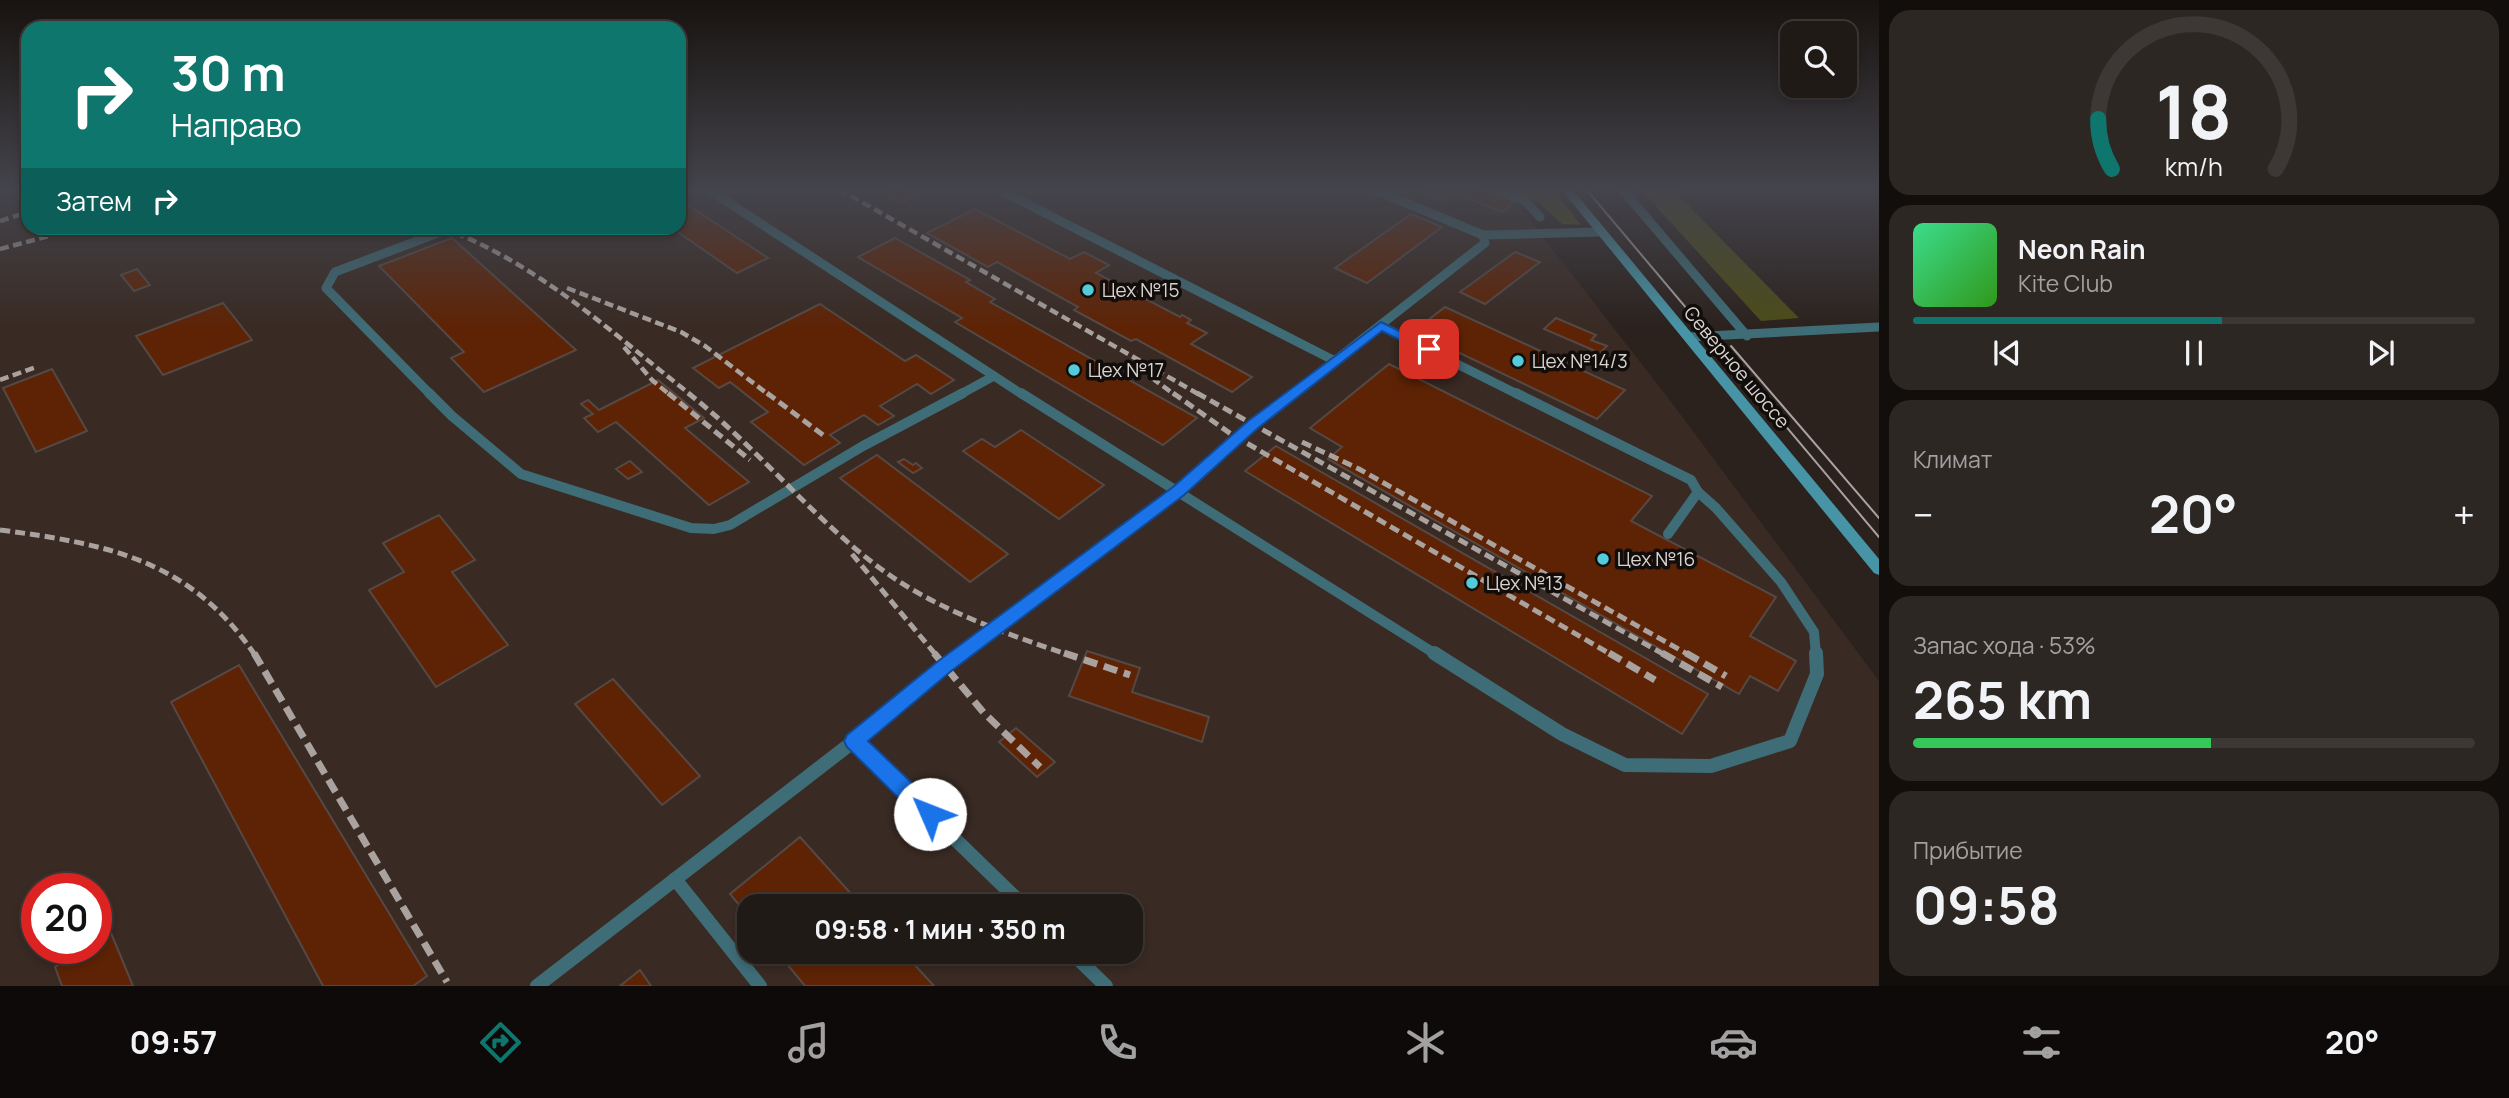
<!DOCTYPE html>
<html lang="ru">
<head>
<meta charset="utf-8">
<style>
  body { margin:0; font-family:Manrope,sans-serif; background:#2d2723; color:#f1f3f6; height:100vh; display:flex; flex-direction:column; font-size:26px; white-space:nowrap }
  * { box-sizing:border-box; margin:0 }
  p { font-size:23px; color:#a2a1a1 }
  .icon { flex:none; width:38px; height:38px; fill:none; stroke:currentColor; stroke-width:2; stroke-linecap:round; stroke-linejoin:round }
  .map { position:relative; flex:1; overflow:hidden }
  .sheet { display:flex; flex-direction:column; gap:10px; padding:10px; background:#120e0c; width:630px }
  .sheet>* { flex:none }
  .banner { position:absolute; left:21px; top:21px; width:665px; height:214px; border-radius:21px; box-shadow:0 4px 10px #0003,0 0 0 2px #3d3835; background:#0f766e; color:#fff; overflow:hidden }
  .fabs { position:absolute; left:1780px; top:21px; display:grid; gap:14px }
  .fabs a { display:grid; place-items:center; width:77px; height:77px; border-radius:14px; background:#201a16; box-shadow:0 4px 10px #0003,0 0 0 2px #3d3835; font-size:35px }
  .speed { position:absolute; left:21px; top:873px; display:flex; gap:14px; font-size:35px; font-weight:700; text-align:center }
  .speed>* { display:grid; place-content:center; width:91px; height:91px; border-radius:50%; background:#201a16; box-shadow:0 4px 10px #0003,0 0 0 2px #3d3835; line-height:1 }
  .speed .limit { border:10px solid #d22; background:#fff; color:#111 }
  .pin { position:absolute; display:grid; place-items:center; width:60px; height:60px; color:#fff; margin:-30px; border-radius:14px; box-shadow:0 4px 10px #0006 }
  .me { position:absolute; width:77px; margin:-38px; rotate:314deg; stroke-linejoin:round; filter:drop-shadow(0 0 5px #0008) }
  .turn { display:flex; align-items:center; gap:24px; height:147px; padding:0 35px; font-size:32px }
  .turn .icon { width:91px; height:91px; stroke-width:2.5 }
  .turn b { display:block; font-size:49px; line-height:60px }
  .then { display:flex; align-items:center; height:66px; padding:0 35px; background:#0003; gap:14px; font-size:26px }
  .big { font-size:52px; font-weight:700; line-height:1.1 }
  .sheet .card { flex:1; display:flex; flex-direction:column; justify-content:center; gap:10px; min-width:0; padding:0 24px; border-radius:21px; background:#2d2723 }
  .sheet .dial { align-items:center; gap:0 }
  .dial svg { height:182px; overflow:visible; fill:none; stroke:#3d3835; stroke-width:7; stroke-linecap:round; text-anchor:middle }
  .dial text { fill:#f1f3f6; stroke:none }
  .song { display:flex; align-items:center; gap:21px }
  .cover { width:84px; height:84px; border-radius:10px; background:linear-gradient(135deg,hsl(150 70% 55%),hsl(110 70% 35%)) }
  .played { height:7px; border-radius:4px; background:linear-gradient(90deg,#0f766e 55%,#3d3835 55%) }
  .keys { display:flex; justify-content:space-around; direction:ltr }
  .heat { display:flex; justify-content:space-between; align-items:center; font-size:38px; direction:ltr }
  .charge { height:10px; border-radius:5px; background:linear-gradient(90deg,#34c759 53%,#3d3835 0) }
  .trip { position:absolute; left:737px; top:894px; width:406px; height:70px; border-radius:21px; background:#201a16; box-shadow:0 4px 10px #0003,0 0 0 2px #3d3835; font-weight:700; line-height:70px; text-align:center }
  .tab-bar { display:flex; height:112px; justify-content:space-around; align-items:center; background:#0d0a09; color:#a2a1a1 }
  .tab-bar .icon { width:49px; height:49px }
  .tab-bar .current { color:#0f766e }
  .tab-bar b { font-size:32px; color:#f1f3f6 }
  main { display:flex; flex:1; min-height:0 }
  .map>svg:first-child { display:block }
  .built { fill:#392a23; fill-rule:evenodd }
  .green { fill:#50510d }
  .forest { fill:#4b4c1a }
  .building { fill:#5e2305; stroke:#544945; stroke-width:2 }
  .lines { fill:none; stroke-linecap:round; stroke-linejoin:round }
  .lane-far2 { stroke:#3e6c77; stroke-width:9 }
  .lane-far1 { stroke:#3e6c77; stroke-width:10 }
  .lane { stroke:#3e6c77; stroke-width:14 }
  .secondary { fill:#4794a6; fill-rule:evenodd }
  .tram { stroke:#a9a29f; stroke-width:2 }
  .rail-far2 { stroke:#a9a29f; stroke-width:4.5; stroke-dasharray:9 4.5; stroke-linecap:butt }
  .rail-far1 { stroke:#a9a29f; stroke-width:5; stroke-dasharray:10 5; stroke-linecap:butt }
  .rail { stroke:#a9a29f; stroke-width:7; stroke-dasharray:14 7; stroke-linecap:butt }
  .route { fill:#1a73e8; stroke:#114b97; stroke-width:2 }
  .poi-dot { fill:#53cbdb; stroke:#110d0b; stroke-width:2.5 }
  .labels { text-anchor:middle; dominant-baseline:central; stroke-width:7; stroke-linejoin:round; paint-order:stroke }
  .poi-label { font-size:19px; fill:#d9d3d0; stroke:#110d0b; text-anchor:start }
  .street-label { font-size:19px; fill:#d9d3d0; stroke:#110d0b }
</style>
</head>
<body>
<main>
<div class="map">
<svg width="1879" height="986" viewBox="0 0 1879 986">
  <rect width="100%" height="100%" fill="#2b221e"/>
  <!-- built -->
  <path class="built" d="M0,189H28V228H679V189H1484L1516,202L1675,407L1879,681V986H0ZM37,889H96V948H37ZM749,906H1130V952H749Z"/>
  <!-- green -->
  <path class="green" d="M1521,189H1553L1581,225L1562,224L1541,204L1515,193Z"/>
  <!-- forest -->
  <path class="forest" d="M1640,189H1672L1799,318L1761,321Z"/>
  <!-- building -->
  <g class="building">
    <path d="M876,189H919L911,193L916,196L901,203Z"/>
    <path d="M1415,189H1484L1516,201L1502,212L1455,193L1443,201Z"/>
    <path d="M679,199L768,258L737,273L672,228H679Z"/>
    <path d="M975,209L1070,259L1084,252L1109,265L1096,273L1180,317L1182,315L1191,320L1187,323L1207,333L1191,344L1252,377L1232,392L1136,339L1131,341L1074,310L1078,307L997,262L988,267L927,233Z"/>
    <path d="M1411,214L1442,227L1367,283L1335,268Z"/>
    <path d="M452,238L576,350L484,392L451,358L464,352L379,266Z"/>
    <path d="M895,238L970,280L966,282L995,299L990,302L1197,418L1163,445L955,322L962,318L858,257Z"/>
    <path d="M1515,252L1540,262L1485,304L1460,292Z"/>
    <path d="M137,269L150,285L134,291L121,275Z"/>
    <path d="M223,303L252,340L163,375L136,336Z"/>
    <path d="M820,304L905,361L916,355L954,380L931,394L917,384L880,406L894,416L878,425L864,415L830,435L840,443L804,465L751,422L768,412L730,382L719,388L693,368Z"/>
    <path d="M1445,307L1625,390L1597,419L1414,331Z"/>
    <path d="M1556,318L1596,335L1591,340L1607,346L1600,353L1544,329Z"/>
    <path d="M1389,364L1652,496L1631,521L1776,597L1750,636L1796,661L1778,691L1750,676L1739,694L1328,459L1342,447L1310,428Z"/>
    <path d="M52,369L87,431L36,452L3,388Z"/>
    <path d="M658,380L704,418L685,428L749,482L709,505L616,422L598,432L584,418L593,414L581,404L588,400L599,410Z"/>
    <path d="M1021,430L1104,485L1059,519L963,451L982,439L995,447Z"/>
    <path d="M1276,446L1708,694L1682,734L1245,471Z"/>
    <path d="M877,455L1008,554L970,582L840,478Z"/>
    <path d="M904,459L913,465L916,463L922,468L913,473L898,462Z"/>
    <path d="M630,461L642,472L628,479L616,469Z"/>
    <path d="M439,515L475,560L452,572L508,645L436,687L369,590L404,572L383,543Z"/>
    <path d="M1087,651L1140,668L1132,692L1209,717L1202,742L1069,696Z"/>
    <path d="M239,665L427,976L413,986H323L171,702Z"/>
    <path d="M613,679L700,776L662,805L575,704Z"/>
    <path d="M1016,728L1055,762L1037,777L999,742Z"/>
    <path d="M800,837L862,906H749V917L730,894Z"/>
    <path d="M111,933L133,986H62L55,967L86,948H96V942Z"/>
    <path d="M777,952H903L934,986H805Z"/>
    <path d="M640,970L651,986H620Z"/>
  </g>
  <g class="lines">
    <!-- lane-far2 -->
    <g class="lane-far2">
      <path d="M708,189L1023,395"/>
      <path d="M998,189L1335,361"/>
      <path d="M1373,189L1483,235"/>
      <path d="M1493,189L1525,201L1540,217"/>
      <path d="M1622,189L1747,336"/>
      <path d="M1381,326L1519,395"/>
      <path d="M1688,337L1879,327"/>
      <path d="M431,395L326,288L335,272L451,228"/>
      <path d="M959,395L994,376"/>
      <path d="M1291,395L1485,243L1483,235L1600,232"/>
    </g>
    <!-- lane-far1 -->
    <g class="lane-far1">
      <path d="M429,393L452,416L521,474L691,528L714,529L730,525L863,446L963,393"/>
      <path d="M1021,393L1437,655"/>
      <path d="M1516,393L1691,480L1698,492L1668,534"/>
      <path d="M1698,492L1716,508L1781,582L1814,632L1816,655"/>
      <path d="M959,655L1179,491L1253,424L1293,393"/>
    </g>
    <!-- lane -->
    <g class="lane">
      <path d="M961,653L854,741L1024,906"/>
      <path d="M1434,653L1562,734L1625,765L1711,766L1790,741L1817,674L1816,653"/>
      <path d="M675,879L760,986"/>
      <path d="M1071,952L1106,986"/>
      <path d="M537,986L854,741"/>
    </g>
    <!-- secondary -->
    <path class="secondary" d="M1561,189H1572L1879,559V575L1874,573Z"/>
    <!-- tram -->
    <g class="tram">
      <path d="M1586,189L1879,537"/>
      <path d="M1731,346L1879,518"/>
    </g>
    <!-- rail-far2 -->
    <g class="rail-far2">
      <path d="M839,189L1200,395"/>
      <path d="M0,221L28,212"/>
      <path d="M443,228C539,264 611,332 691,395"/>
      <path d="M0,249L79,228"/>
      <path d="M567,288L681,332L705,346L769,395"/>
      <path d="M624,347L652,380L670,395"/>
      <path d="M1152,378L1175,395"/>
      <path d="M0,380L36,367"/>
    </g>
    <!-- rail-far1 -->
    <g class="rail-far1">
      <path d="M668,393L750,460"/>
      <path d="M688,393C757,447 811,517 881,569C937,610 1004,633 1069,655"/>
      <path d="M767,393L823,435"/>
      <path d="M1173,393L1231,434L1612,655"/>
      <path d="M1197,393L1665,655"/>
      <path d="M1302,442L1359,469L1689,655"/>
      <path d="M0,530C108,544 190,560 255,655"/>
      <path d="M852,554L936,655"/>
    </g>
    <!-- rail -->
    <g class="rail">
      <path d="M254,653L447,982"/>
      <path d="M934,653L984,713L1040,767"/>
      <path d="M1064,653L1130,675"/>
      <path d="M1609,653L1655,680"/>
      <path d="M1662,653L1722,687"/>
      <path d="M1686,653L1726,676"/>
    </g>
  </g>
  <!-- sky -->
  <linearGradient id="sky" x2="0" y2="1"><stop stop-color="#181310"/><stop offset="0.58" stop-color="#44444c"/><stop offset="1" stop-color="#44444c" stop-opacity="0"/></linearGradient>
  <rect width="1879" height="327" fill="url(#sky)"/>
  <!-- route -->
  <path class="route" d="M1381,322L1436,349L1434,352H1424L1382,331L1258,428L1184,495L950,672L868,741L937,807L940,814L937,821L930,824L922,821L847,747L844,741L847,735L937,662L1173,487L1248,421Z"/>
  <!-- markers -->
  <g class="poi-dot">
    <circle cx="1088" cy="290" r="7"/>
    <circle cx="1518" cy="361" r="7"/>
    <circle cx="1074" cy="370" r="7"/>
    <circle cx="1603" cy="559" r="7"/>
    <circle cx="1472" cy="583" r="7"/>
  </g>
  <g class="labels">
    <!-- poi labels -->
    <g class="poi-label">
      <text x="1102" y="290">Цех №15</text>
      <text x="1532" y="361">Цех №14/3</text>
      <text x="1088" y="370">Цех №17</text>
      <text x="1617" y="559">Цех №16</text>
      <text x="1486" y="583">Цех №13</text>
    </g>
    <!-- street labels -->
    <g class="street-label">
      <text transform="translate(1737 367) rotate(50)">Северное шоссе</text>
    </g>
  </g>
</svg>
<div class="fabs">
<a><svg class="icon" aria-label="search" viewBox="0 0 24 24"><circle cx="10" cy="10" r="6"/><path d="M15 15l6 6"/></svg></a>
</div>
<div class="speed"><div class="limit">20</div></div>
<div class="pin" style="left:1429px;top:349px;background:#d93025"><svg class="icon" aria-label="arrive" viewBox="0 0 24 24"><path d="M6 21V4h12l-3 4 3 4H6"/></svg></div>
<svg class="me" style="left:930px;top:814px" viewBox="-20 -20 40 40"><circle r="19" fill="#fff"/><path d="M0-13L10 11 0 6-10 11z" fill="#1a73e8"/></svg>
<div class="trip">09:58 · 1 мин · 350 m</div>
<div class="banner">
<div class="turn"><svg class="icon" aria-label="right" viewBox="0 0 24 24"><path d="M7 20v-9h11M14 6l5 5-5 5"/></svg><div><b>30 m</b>Направо</div></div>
<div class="then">Затем<svg class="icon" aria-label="right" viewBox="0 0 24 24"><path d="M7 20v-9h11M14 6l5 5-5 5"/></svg></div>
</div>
</div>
<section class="sheet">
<div class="card dial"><svg viewBox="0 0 100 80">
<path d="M14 69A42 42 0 1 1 86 69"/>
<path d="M14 69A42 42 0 0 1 8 47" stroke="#0f766e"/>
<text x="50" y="56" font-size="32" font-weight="700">18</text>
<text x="50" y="72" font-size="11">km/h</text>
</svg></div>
<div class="card">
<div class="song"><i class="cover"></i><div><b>Neon Rain</b><p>Kite Club</p></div></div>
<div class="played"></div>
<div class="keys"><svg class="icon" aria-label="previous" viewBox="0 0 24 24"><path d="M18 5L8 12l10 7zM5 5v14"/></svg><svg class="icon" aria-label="pause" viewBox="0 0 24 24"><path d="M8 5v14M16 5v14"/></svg><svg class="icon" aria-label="next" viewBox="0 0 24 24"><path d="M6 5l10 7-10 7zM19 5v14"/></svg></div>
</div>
<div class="card"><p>Климат</p>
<div class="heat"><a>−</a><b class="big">20°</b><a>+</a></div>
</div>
<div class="card"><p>Запас хода · 53%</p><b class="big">265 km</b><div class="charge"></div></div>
<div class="card"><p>Прибытие</p><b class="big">09:58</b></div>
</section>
</main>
<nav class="tab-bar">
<b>09:57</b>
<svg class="icon current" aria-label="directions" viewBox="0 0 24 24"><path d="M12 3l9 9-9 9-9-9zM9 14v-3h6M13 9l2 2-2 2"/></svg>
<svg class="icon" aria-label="music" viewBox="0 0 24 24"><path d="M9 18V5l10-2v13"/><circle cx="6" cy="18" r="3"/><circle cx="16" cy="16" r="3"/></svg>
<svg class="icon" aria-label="phone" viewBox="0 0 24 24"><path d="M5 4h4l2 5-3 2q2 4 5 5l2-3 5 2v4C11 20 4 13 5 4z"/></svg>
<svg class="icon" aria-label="climate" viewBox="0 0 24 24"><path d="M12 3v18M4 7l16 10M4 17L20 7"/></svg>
<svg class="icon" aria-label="car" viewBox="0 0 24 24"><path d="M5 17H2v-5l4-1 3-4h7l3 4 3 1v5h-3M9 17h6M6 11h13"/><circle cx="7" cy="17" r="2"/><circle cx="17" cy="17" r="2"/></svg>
<svg class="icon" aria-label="filters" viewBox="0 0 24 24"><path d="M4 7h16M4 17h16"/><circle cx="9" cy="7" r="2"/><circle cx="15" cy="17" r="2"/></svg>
<b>20°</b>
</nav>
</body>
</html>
